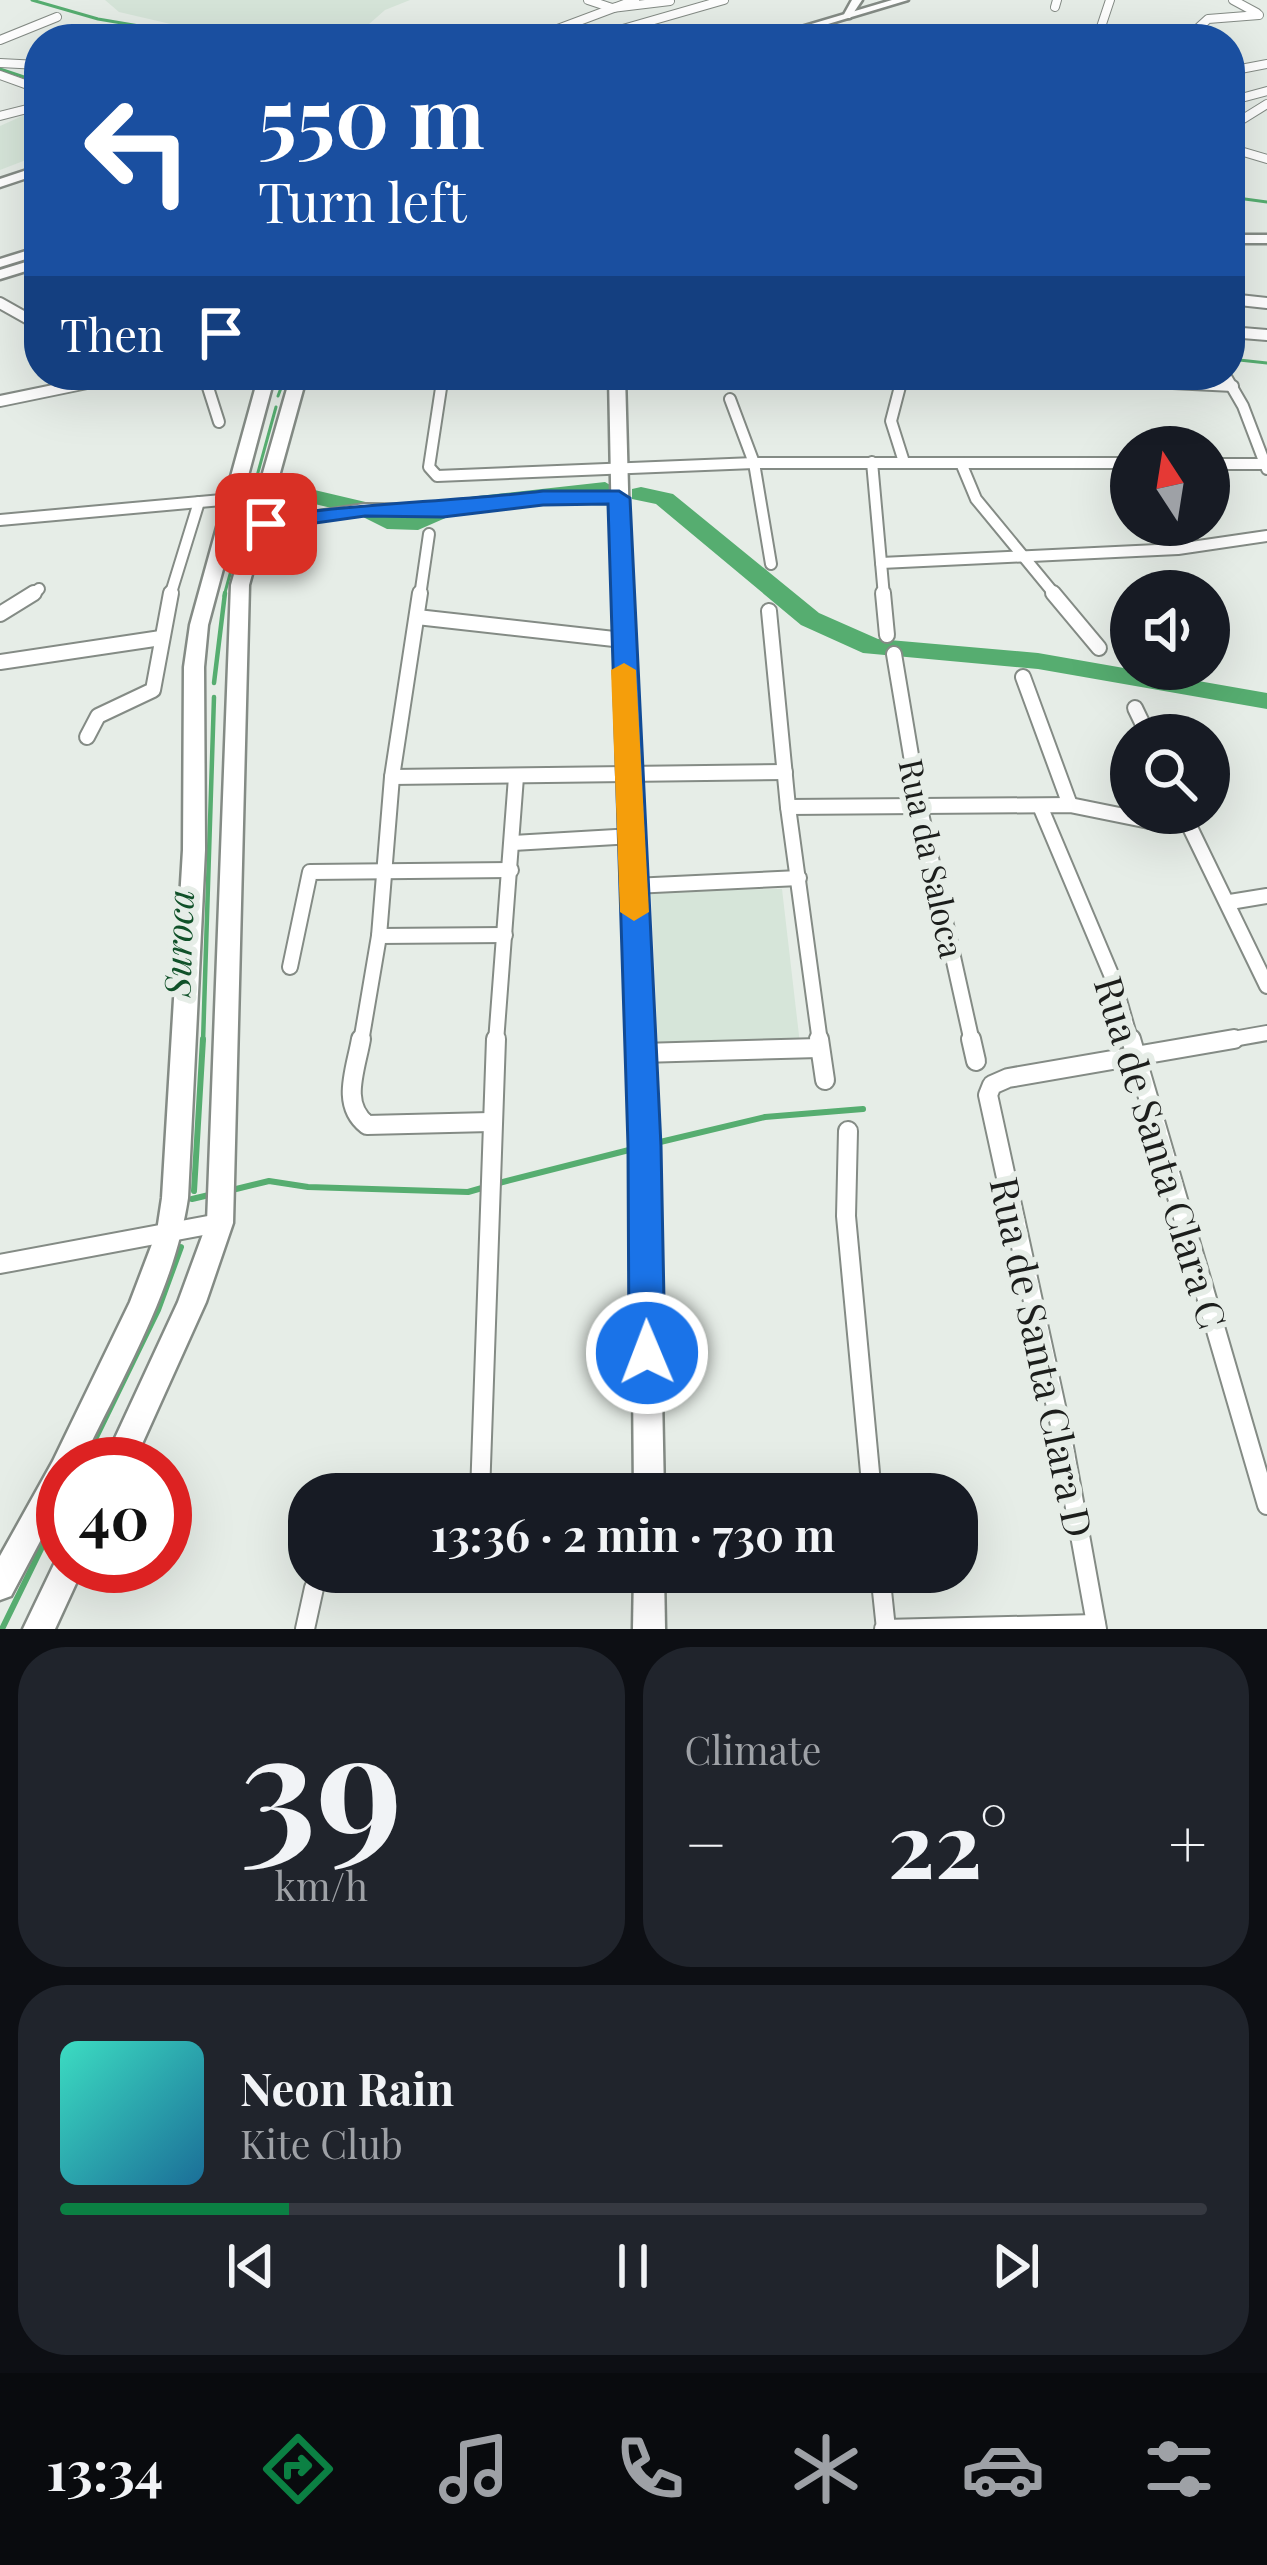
<!DOCTYPE html>
<html lang="en">
<head>
<meta charset="utf-8">
<style>
  body { margin:0; font-family:"Playfair Display",serif; background:#20242c; color:#f1f3f6; height:100vh; display:flex; flex-direction:column; font-size:45px; white-space:nowrap }
  * { box-sizing:border-box; margin:0 }
  p { font-size:39px; color:#9ea1a6 }
  .icon { flex:none; width:66px; height:66px; fill:none; stroke:currentColor; stroke-width:2; stroke-linecap:round; stroke-linejoin:round }
  .map { position:relative; height:1629px; overflow:hidden }
  .drawer { display:flex; flex-direction:column; gap:18px; padding:18px; background:#0d0f14; flex:1 }
  .drawer>* { flex:none }
  .guide { position:absolute; left:24px; top:24px; width:1221px; height:366px; border-radius:48px; box-shadow:0 12px 48px #0002; background:#1a4fa0; color:#fff; overflow:hidden }
  .needle { width:78px; rotate:348deg }
  .fabs { position:absolute; left:1110px; top:426px; display:grid; gap:24px }
  .fabs a { display:grid; place-items:center; width:120px; height:120px; border-radius:50%; background:#171b24; box-shadow:0 12px 48px #0002; font-size:60px }
  .speed { position:absolute; left:36px; top:1437px; display:flex; gap:24px; font-size:60px; font-weight:700; text-align:center }
  .speed>* { display:grid; place-content:center; width:156px; height:156px; border-radius:50%; background:#171b24; box-shadow:0 12px 48px #0002; line-height:1 }
  .speed .limit { border:18px solid #d22; background:#fff; color:#111 }
  .pin { position:absolute; display:grid; place-items:center; width:102px; height:102px; color:#fff; margin:-51px; border-radius:24px; box-shadow:0 6px 18px #0006 }
  .me { position:absolute; width:132px; margin:-66px; rotate:359deg; stroke-linejoin:round; filter:drop-shadow(0 0 9px #0008) }
  .turn { display:flex; align-items:center; gap:42px; height:252px; padding:0 36px; font-size:54px }
  .turn .icon { width:156px; height:156px; stroke-width:2.5 }
  .turn b { display:block; font-size:84px; line-height:102px }
  .then { display:flex; align-items:center; height:114px; padding:0 36px; background:#0003; gap:24px; font-size:45px }
  .big { font-size:90px; font-weight:700; line-height:1.1 }
  .drawer .card { flex:1; display:flex; flex-direction:column; justify-content:center; gap:18px; min-width:0; padding:0 42px; border-radius:48px; background:#20242c }
  .drawer .dial { align-items:center; gap:0 }
  .dial b { font-size:156px; line-height:1 }
  .song { display:flex; align-items:center; gap:36px }
  .cover { width:144px; height:144px; border-radius:18px; background:linear-gradient(135deg,hsl(170 70% 55%),hsl(200 70% 35%)) }
  .played { height:12px; border-radius:6px; background:linear-gradient(90deg,#0b8043 20%,#363941 20%) }
  .keys { display:flex; justify-content:space-around; direction:ltr }
  .heat { display:flex; justify-content:space-between; align-items:center; font-size:66px; direction:ltr }
  .drawer .tiles { flex:1; display:grid; gap:18px; grid-template-columns:1fr 1fr }
  .card:last-child { grid-column:span 2 }
  .trip { position:absolute; left:288px; top:1473px; width:690px; height:120px; border-radius:48px; background:#171b24; box-shadow:0 12px 48px #0002; font-weight:700; line-height:120px; text-align:center }
  .tab-bar { display:flex; height:192px; justify-content:space-around; align-items:center; background:#090b0e; color:#9ea1a6 }
  .tab-bar .icon { width:84px; height:84px }
  .tab-bar .current { color:#0b8043 }
  .tab-bar b { font-size:54px; color:#f1f3f6 }
  .map>svg:first-child { display:block }
  .built { fill:#d6e5d9 }
  .lines { fill:none; stroke-linecap:round; stroke-linejoin:round }
  .stream-far2 { stroke:#56ad70; stroke-width:3 }
  .stream-far1 { stroke:#56ad70; stroke-width:4.5 }
  .stream { stroke:#56ad70; stroke-width:6 }
  .river { fill:#56ad70; fill-rule:evenodd }
  .street-far3-casing { stroke:#848b85; stroke-width:10 }
  .street-far2-casing { stroke:#848b85; stroke-width:14 }
  .street-far1-casing { stroke:#848b85; stroke-width:18 }
  .street-casing { stroke:#848b85; stroke-width:22 }
  .secondary-casing { stroke:#848b85; stroke-width:5 }
  .primary-casing { stroke:#848b85; stroke-width:5 }
  .street-far3 { stroke:#fff; stroke-width:8 }
  .street-far2 { stroke:#fff; stroke-width:10 }
  .street-far1 { stroke:#fff; stroke-width:14 }
  .street { stroke:#fff; stroke-width:18 }
  .secondary { fill:#fff; fill-rule:evenodd }
  .primary { fill:#fff; fill-rule:evenodd }
  .route { fill:#1a73e8; stroke:#114b97; stroke-width:3 }
  .slow { fill:#f59e0b }
  .labels { text-anchor:middle; dominant-baseline:central; stroke-width:12; stroke-linejoin:round; paint-order:stroke }
  .street-label { font-size:33px; fill:#1c1e1c; stroke:#e6ede7 }
  .water-label { font-size:36px; font-style:italic; fill:#105129; stroke:#e6ede7 }
  .near-street-label { font-size:39px; fill:#1c1e1c; stroke:#e6ede7 }
</style>
</head>
<body>
<div class="map">
<svg width="1267" height="1629" viewBox="0 0 1267 1629">
  <rect width="100%" height="100%" fill="#e6ede7"/>
  <!-- built -->
  <g class="built">
    <path d="M105,0H410L385,10L352,39H235L119,12Z"/>
    <path d="M29,113L39,118V155L0,170V126Z"/>
    <path d="M782,889L800,1044L658,1047L651,891Z"/>
  </g>
  <g class="lines">
    <!-- stream-far2 -->
    <g class="stream-far2">
      <path d="M32,0L98,19L216,39"/>
      <path d="M0,69L39,82"/>
      <path d="M1230,197L1267,202"/>
      <path d="M1230,359L1267,363"/>
      <path d="M278,396L286,375"/>
      <path d="M224,596L276,407"/>
    </g>
    <!-- stream-far1 -->
    <g class="stream-far1">
      <path d="M214,683L225,593"/>
      <path d="M203,1042L214,697"/>
    </g>
    <!-- stream -->
    <g class="stream">
      <path d="M656,1143L765,1117L863,1109"/>
      <path d="M499,1183L633,1149"/>
      <path d="M232,1190L269,1181L308,1187L468,1192L482,1188"/>
      <path d="M194,1191L203,1039"/>
      <path d="M192,1199L209,1195"/>
      <path d="M83,1464L158,1310L181,1247"/>
      <path d="M2,1629L63,1504"/>
    </g>
    <!-- river -->
    <g class="river">
      <path d="M255,476L374,504L392,515H414L451,499L605,482L617,489L605,496L457,513L418,530L387,529L357,514L247,488L243,483Z"/>
      <path d="M641,487L673,494L819,613L878,639L1038,653L1267,693V709L1038,669L863,653L801,625L656,504L632,499V489Z"/>
    </g>
    <!-- street-far3 casing -->
    <g class="street-far3-casing">
      <g id="street-far3">
        <path d="M588,0L612,8L670,1"/>
        <path d="M1233,0L1257,13"/>
        <path d="M1055,7L1057,0"/>
        <path d="M531,39L635,0"/>
        <path d="M588,39L724,0"/>
        <path d="M1097,39L1110,0"/>
        <path d="M1186,39L1208,19L1259,15"/>
        <path d="M0,40L57,17"/>
        <path d="M0,63L39,65"/>
        <path d="M1230,71L1267,64"/>
        <path d="M0,75L39,89"/>
        <path d="M1230,101L1267,91"/>
        <path d="M0,116L39,106"/>
        <path d="M1230,127L1267,104"/>
        <path d="M1230,148L1267,159"/>
      </g>
    </g>
    <!-- street-far2 casing -->
    <g class="street-far2-casing">
      <g id="street-far2">
        <path d="M1230,299L1267,303"/>
        <path d="M0,303L39,325"/>
        <path d="M1230,332L1267,335"/>
        <path d="M204,375L219,422"/>
        <path d="M443,375L429,467L437,476L754,463H1131"/>
        <path d="M903,375L891,421L904,462"/>
        <path d="M1012,375L1233,386"/>
        <path d="M1225,375L1243,406L1267,469"/>
        <path d="M730,399L754,463L771,564"/>
        <path d="M0,401L126,375"/>
        <path d="M872,462L884,596"/>
        <path d="M961,463L976,499L1056,596"/>
        <path d="M1209,464H1267"/>
        <path d="M0,520L233,499"/>
        <path d="M257,525L365,509L443,510L543,498H619"/>
        <path d="M881,563L1178,549L1267,536"/>
        <path d="M30,596L39,589"/>
        <path d="M170,596L199,502"/>
        <path d="M420,596L429,534"/>
      </g>
    </g>
    <!-- street-far1 casing -->
    <g class="street-far1-casing">
      <g id="street-far1">
        <path d="M883,593L887,635"/>
        <path d="M1053,593L1099,648"/>
        <path d="M769,611L788,807L820,1042"/>
        <path d="M0,614L34,593"/>
        <path d="M417,617L623,640"/>
        <path d="M894,654L920,809L972,1042"/>
        <path d="M0,662L161,638"/>
        <path d="M1023,677L1070,805"/>
        <path d="M1135,708L1148,735"/>
        <path d="M87,737L98,716L153,690L171,593"/>
        <path d="M392,777L785,772"/>
        <path d="M1040,806L1113,979L1131,1042"/>
        <path d="M788,807L1070,805L1149,821L1188,823"/>
        <path d="M1183,813L1267,986"/>
        <path d="M513,843L633,836"/>
        <path d="M633,886L799,878"/>
        <path d="M1230,902L1267,896"/>
        <path d="M379,936L505,935"/>
        <path d="M290,967L310,872L511,870"/>
        <path d="M361,1042L379,936L392,777L420,593"/>
        <path d="M496,1042L516,777"/>
        <path d="M1216,1042L1267,1033"/>
      </g>
    </g>
    <!-- street casing -->
    <g class="street-casing">
      <g id="street">
        <path d="M361,1039C356,1069 340,1104 367,1125L490,1122"/>
        <path d="M819,1039L825,1080"/>
        <path d="M971,1039L976,1061"/>
        <path d="M1131,1039L1267,1505"/>
        <path d="M641,1053L819,1048"/>
        <path d="M848,1131L846,1216L872,1494"/>
        <path d="M0,1264L219,1223"/>
        <path d="M480,1494L496,1039"/>
        <path d="M765,1494L872,1491"/>
        <path d="M880,1572L886,1629"/>
        <path d="M305,1629L314,1588"/>
        <path d="M884,1629L1096,1624"/>
        <path d="M1097,1629L1060,1425L988,1095L992,1085L1008,1078L1234,1039"/>
      </g>
    </g>
    <!-- secondary casing -->
    <g class="secondary-casing">
      <g id="secondary">
        <path d="M852,0H862L850,18H842Z"/>
        <rect x="1230" y="235" width="37" height="8"/>
        <path d="M39,247V255L0,267V259Z"/>
        <path d="M259,375H275L208,625L204,667L205,850L188,1198C174,1292 121,1379 81,1464H63V1498L11,1596L0,1600V1556L53,1461L130,1302L157,1231L162,1198L183,850L184,667L190,625Z"/>
        <path d="M291,375H307L249,585L233,1223L206,1302L133,1464H103L178,1302L207,1223L231,585Z"/>
        <path d="M609,375H625L632,640L657,1146L664,1494H634L631,1146L614,640Z"/>
        <path d="M63,1555V1566H84L55,1629H23L58,1556Z"/>
        <path d="M634,1572H664L665,1629H633Z"/>
      </g>
    </g>
    <!-- primary casing -->
    <g class="primary-casing">
      <g id="primary">
        <path d="M892,0H908L778,39H761Z"/>
        <path d="M39,166V174L0,187V179Z"/>
        <path d="M39,258V267L0,279V270Z"/>
      </g>
    </g>
    <!-- street-far3 -->
    <use href="#street-far3" class="street-far3"/>
    <!-- street-far2 -->
    <use href="#street-far2" class="street-far2"/>
    <!-- street-far1 -->
    <use href="#street-far1" class="street-far1"/>
    <!-- street -->
    <use href="#street" class="street"/>
    <!-- secondary -->
    <use href="#secondary" class="secondary"/>
    <!-- primary -->
    <use href="#primary" class="primary"/>
  </g>
  <!-- route -->
  <path class="route" d="M543,491H619L630,498L661,1146L665,1353L660,1363L647,1368L634,1363L629,1353L628,1146L608,504L543,505L443,517L365,516L266,530L255,524L266,517C359,503 450,502 543,491Z"/>
  <!-- slow -->
  <path class="slow" d="M624,663L636,670L649,912L634,921L620,912L611,670Z"/>
  <g class="labels">
    <!-- street labels -->
    <g class="street-label">
      <text transform="translate(933 858) rotate(78)">Rua da Saloca</text>
    </g>
    <!-- water labels -->
    <g class="water-label">
      <text transform="translate(177 943) rotate(-88)">Suroca</text>
    </g>
    <!-- near-street labels -->
    <g class="near-street-label">
      <text transform="translate(1162 1152) rotate(73)">Rua de Santa Clara C</text>
      <text transform="translate(1043 1357) rotate(78)">Rua de Santa Clara D</text>
    </g>
  </g>
</svg>
<div class="fabs">
<a><svg class="needle" viewBox="-14 -14 28 28"><path d="M0-13l5 13h-10z" fill="#e53935"/><path d="M0 13l5-13h-10z" fill="#9ea1a6"/></svg></a>
<a><svg class="icon" aria-label="sound" viewBox="0 0 24 24"><path d="M4 9h4l5-4v14l-5-4H4zM17 9q2 3 0 6"/></svg></a>
<a><svg class="icon" aria-label="search" viewBox="0 0 24 24"><circle cx="10" cy="10" r="6"/><path d="M15 15l6 6"/></svg></a>
</div>
<div class="speed"><div class="limit">40</div></div>
<div class="pin" style="left:266px;top:524px;background:#d93025"><svg class="icon" aria-label="arrive" viewBox="0 0 24 24"><path d="M6 21V4h12l-3 4 3 4H6"/></svg></div>
<svg class="me" style="left:647px;top:1353px" viewBox="-20 -20 40 40"><circle r="17" fill="#1a73e8" stroke="#fff" stroke-width="3"/><path d="M0-11L8 9 0 5-8 9z" fill="#fff"/></svg>
<div class="trip">13:36 · 2 min · 730 m</div>
<div class="guide">
<div class="turn"><svg class="icon" aria-label="left" viewBox="0 0 24 24"><path d="M17 20v-9H6M10 6l-5 5 5 5"/></svg><div><b>550 m</b>Turn left</div></div>
<div class="then">Then<svg class="icon" aria-label="arrive" viewBox="0 0 24 24"><path d="M6 21V4h12l-3 4 3 4H6"/></svg></div>
</div>
</div>
<section class="drawer">
<div class="tiles">
<div class="card dial"><b>39</b><p>km/h</p></div>
<div class="card"><p>Climate</p>
<div class="heat"><a>−</a><b class="big">22°</b><a>+</a></div>
</div>
<div class="card">
<div class="song"><i class="cover"></i><div><b>Neon Rain</b><p>Kite Club</p></div></div>
<div class="played"></div>
<div class="keys"><svg class="icon" aria-label="previous" viewBox="0 0 24 24"><path d="M18 5L8 12l10 7zM5 5v14"/></svg><svg class="icon" aria-label="pause" viewBox="0 0 24 24"><path d="M8 5v14M16 5v14"/></svg><svg class="icon" aria-label="next" viewBox="0 0 24 24"><path d="M6 5l10 7-10 7zM19 5v14"/></svg></div>
</div>
</div>
</section>
<nav class="tab-bar">
<b>13:34</b>
<svg class="icon current" aria-label="directions" viewBox="0 0 24 24"><path d="M12 3l9 9-9 9-9-9zM9 14v-3h6M13 9l2 2-2 2"/></svg>
<svg class="icon" aria-label="music" viewBox="0 0 24 24"><path d="M9 18V5l10-2v13"/><circle cx="6" cy="18" r="3"/><circle cx="16" cy="16" r="3"/></svg>
<svg class="icon" aria-label="phone" viewBox="0 0 24 24"><path d="M5 4h4l2 5-3 2q2 4 5 5l2-3 5 2v4C11 20 4 13 5 4z"/></svg>
<svg class="icon" aria-label="climate" viewBox="0 0 24 24"><path d="M12 3v18M4 7l16 10M4 17L20 7"/></svg>
<svg class="icon" aria-label="car" viewBox="0 0 24 24"><path d="M5 17H2v-5l4-1 3-4h7l3 4 3 1v5h-3M9 17h6M6 11h13"/><circle cx="7" cy="17" r="2"/><circle cx="17" cy="17" r="2"/></svg>
<svg class="icon" aria-label="filters" viewBox="0 0 24 24"><path d="M4 7h16M4 17h16"/><circle cx="9" cy="7" r="2"/><circle cx="15" cy="17" r="2"/></svg>
</nav>
</body>
</html>
